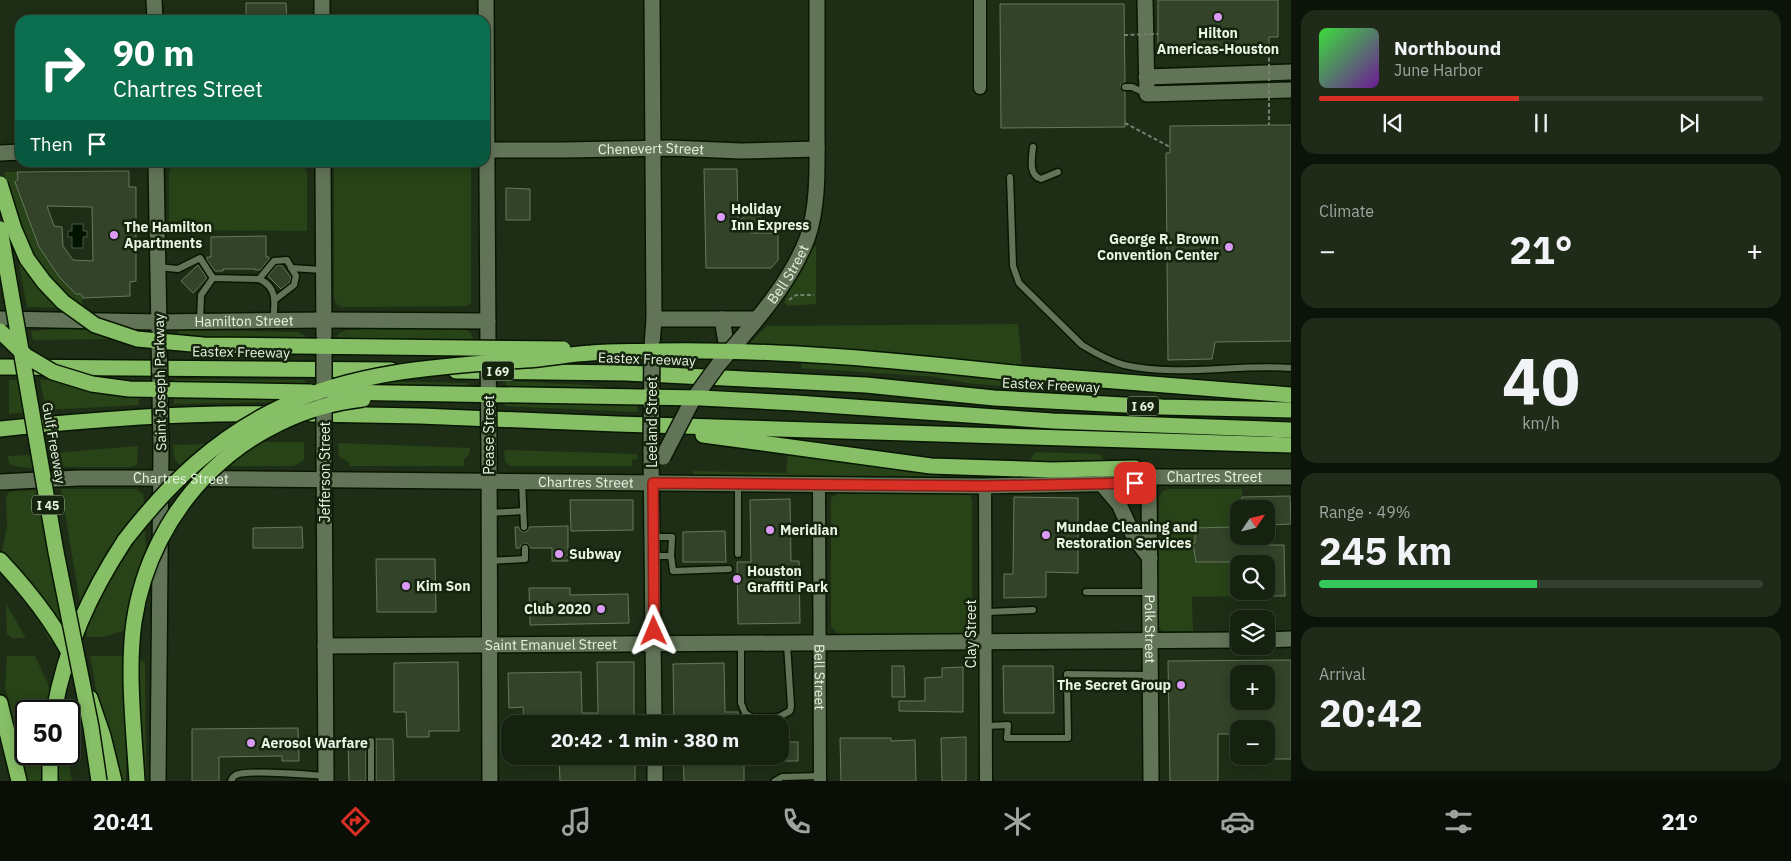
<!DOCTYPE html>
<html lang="en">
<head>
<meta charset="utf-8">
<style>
  body { margin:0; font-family:"IBM Plex Sans",sans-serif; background:#1f2a19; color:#f1f3f6; height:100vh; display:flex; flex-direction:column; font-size:19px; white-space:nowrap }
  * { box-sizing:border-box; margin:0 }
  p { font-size:16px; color:#9ea49f }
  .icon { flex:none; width:28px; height:28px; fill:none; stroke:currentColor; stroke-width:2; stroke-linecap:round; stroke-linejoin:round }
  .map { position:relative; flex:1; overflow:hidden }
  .panel { display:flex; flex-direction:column; gap:10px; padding:10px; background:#0c1309; width:500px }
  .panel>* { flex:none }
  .guide { position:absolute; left:15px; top:15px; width:475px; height:152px; border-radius:15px; box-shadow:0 2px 12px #0003,0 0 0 1px #353f30; background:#0b6e4f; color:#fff; overflow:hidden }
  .needle { width:32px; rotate:55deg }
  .fabs { position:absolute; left:1230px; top:500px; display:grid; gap:10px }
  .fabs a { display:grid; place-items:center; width:45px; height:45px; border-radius:10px; background:#162210; box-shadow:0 2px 12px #0003,0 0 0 1px #353f30; font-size:25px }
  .speed { position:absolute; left:15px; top:700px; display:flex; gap:10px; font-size:25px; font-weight:700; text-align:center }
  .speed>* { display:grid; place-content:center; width:65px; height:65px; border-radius:50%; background:#162210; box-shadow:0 2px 12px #0003,0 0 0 1px #353f30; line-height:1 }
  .speed .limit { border:2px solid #111; border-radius:8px; background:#fff; color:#111 }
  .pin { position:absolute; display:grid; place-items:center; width:42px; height:42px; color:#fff; margin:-21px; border-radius:10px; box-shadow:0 2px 8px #0006 }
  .me { position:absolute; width:55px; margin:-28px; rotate:359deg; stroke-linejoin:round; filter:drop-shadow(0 0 4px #0008) }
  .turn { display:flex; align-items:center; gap:18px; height:105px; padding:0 15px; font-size:22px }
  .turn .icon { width:65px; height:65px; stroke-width:2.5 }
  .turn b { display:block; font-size:35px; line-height:42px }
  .then { display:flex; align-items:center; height:48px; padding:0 15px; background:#0003; gap:10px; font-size:19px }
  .big { font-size:38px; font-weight:700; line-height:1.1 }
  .panel .widget { flex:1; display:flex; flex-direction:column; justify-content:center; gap:8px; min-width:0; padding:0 18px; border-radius:15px; background:#1f2a19 }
  .panel .dial { align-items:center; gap:0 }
  .dial b { font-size:65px; line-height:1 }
  .song { display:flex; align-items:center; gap:15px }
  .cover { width:60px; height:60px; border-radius:8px; background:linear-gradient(135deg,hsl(120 70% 55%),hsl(280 70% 35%)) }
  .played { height:5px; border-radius:2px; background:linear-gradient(90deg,#d93025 45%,#353f30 45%) }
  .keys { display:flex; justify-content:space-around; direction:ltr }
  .heat { display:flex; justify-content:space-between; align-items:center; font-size:28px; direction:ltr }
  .charge { height:8px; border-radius:4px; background:linear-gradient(90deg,#34c759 49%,#353f30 0) }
  .trip { position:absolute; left:501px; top:715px; width:288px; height:50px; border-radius:15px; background:#162210; box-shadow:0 2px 12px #0003,0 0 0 1px #353f30; font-weight:700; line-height:50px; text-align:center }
  .dock { display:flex; height:80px; justify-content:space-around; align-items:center; background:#090e06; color:#9ea49f }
  .dock .icon { width:35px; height:35px }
  .dock .current { color:#d93025 }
  .dock b { font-size:22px; color:#f1f3f6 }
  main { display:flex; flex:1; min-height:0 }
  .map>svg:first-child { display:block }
  .green { fill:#274317 }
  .water { fill:#021400; stroke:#475744 }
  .building { fill:#324329; stroke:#66795d; fill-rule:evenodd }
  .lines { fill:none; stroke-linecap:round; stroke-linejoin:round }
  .lane-casing { stroke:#071601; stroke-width:9 }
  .street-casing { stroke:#071601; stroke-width:15 }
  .secondary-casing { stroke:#071601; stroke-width:18 }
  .highway-casing { stroke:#071601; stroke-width:18 }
  .path { stroke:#74816d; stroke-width:2; stroke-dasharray:4 2.5; stroke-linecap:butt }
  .lane { stroke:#627458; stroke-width:6 }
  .street { stroke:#627458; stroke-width:12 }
  .secondary { stroke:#627458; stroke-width:15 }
  .highway { stroke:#86bf66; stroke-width:15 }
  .secondary-bridge-casing { stroke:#071601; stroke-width:18; stroke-linecap:butt }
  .highway-bridge-casing { stroke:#071601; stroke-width:18; stroke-linecap:butt }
  .path-bridge { stroke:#74816d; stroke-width:2; stroke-dasharray:4 2.5; stroke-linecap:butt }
  .secondary-bridge { stroke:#627458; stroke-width:15 }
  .highway-bridge { stroke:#86bf66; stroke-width:15 }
  .route-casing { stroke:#8d1f18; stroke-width:12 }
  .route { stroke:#d93025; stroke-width:9 }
  .poi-dot { fill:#da9af6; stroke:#15240c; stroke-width:2 }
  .labels { text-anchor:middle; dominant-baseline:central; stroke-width:5; stroke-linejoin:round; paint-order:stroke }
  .shield { fill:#15240c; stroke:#a9b4a2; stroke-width:1 }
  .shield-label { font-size:12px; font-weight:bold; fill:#e8f2e3 }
  .poi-label { font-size:14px; font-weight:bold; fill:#e8f2e3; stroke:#15240c; text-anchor:start }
  .street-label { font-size:14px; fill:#e8f2e3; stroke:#15240c }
</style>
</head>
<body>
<main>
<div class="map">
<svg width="1291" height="781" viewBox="0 0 1291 781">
  <rect width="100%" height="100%" fill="#1e2e16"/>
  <!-- green -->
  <g class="green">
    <path d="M174,163H300V165H303L307,173V231L169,230V172Z"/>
    <path d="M339,163L465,162L471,166V303L466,306L343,307C337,306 335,303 334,297V168H339Z"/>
    <path d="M4,172H17L18,179L15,182L39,247L60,278L76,294H81L83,298L81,308C65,295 49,280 37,264C20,241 10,199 4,172Z"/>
    <path d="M813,246L816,247V304L788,306L784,302Z"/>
    <path d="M17,253L62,308L27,307Z"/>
    <path d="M1018,324L1022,366L899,353L750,343L767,326Z"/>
    <path d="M92,327L120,339L33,340L31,331Z"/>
    <path d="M362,329H465L470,332L474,340L337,339L338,334C345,329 353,330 362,329Z"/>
    <path d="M179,330L298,332L305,336V338H202L179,336Z"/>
    <path d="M802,358L1029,379L1036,389L966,383L936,377L801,368Z"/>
    <path d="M174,379L305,380V386H173Z"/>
    <path d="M9,380H19L25,412L9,414Z"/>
    <path d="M40,380H53L79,388L139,396V405L46,410Z"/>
    <path d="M385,381L469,383V387H349Z"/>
    <path d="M505,381L589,385L622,391L507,387Z"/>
    <path d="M711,389L935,404V407L708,393Z"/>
    <path d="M174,398H281L275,402L174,404Z"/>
    <path d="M505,400L637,403V412L504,406Z"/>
    <path d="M257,442H304V460L294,466H226Z"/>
    <path d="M338,443L470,448C470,454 469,456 464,459V466H349V462L339,457Z"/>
    <path d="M207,444L180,465C173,459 174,453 173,445Z"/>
    <path d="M138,446L137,465L132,467H56L52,453Z"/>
    <path d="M504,450L637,454V459L632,460V466H510L505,461Z"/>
    <path d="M1035,452L1098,454L1105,460V463L1021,464L1031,459Z"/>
    <path d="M788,453L943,472L942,479L693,476V471L786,473Z"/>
    <path d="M32,455L34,469L10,465L7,456Z"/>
    <path d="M61,489H136L143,494L144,503C119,534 98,566 80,602Z"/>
    <path d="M1168,489H1242L1243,509H1239V536L1243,564H1239V591H1244V596L1192,597L1193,631H1164L1161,630L1158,624L1159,496L1163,491Z"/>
    <path d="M38,490L66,639L50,641L33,610L3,566L2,552L7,525L6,498L8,493L13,491Z"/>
    <path d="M968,491L972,500V628L971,632L961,634H841L837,633L831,626V498L839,492Z"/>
    <path d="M145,522L146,556L127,630L103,637H87L85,624L94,603Z"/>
    <path d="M6,604L26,638H12L7,634Z"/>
    <path d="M7,656H35L48,684L50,694L47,711H26V754H43V781H28L5,687Z"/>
    <path d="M90,656H126V781H109L101,717Z"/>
    <path d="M139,658L145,663L146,781H139Z"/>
    <path d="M56,754H67L72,781H56Z"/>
  </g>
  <!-- water -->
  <path class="water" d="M72,224H83V231H87V237H83V248H72V237H68V231H72Z"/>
  <!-- building -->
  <g class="building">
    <path d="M1158,0H1278V37H1269V51H1158Z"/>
    <path d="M246,3H286L287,20H246Z"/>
    <path d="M1000,4H1124L1125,82L1121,84L1120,87L1125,92V127L1001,128Z"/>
    <path d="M1269,125H1291V341L1215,342L1212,359L1168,360L1166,153H1170V126Z"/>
    <path d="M704,169H737L738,222L753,209L764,221L751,233H778V260L771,268H706Z"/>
    <path d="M129,171V187H136V281L130,282V296L83,298L81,294H76L60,278L39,247L15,182L18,179L17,172ZM47,206L92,207L93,261L73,260L63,246L62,227L54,226Z"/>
    <path d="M506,188L530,189V220H506Z"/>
    <path d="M266,236V257H269V259L260,270H255V269H223V271H215L207,260V257H211V237Z"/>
    <path d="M198,265L207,278L193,293L181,281Z"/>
    <path d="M281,265L291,277L290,282L281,289L268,276L276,266Z"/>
    <path d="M1290,496L1291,524L1266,525V509H1243L1242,497Z"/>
    <path d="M1014,497L1078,498V573L1046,572V597L1004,598V574H1013Z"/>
    <path d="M790,499L791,561H799L800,623L738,624L737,562H751L750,500Z"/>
    <path d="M570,500H633V530L571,531Z"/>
    <path d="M568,526V561H552V548H530L528,544L525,543L521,545L520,548H516L515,527H519L520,530L524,532L527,531L529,527Z"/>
    <path d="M302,527L303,548H253V528Z"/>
    <path d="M1234,527V536H1268V545H1284L1285,596H1266V564H1243V562H1196L1193,543H1195V528Z"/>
    <path d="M725,531L726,562H683V532Z"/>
    <path d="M376,559H435L436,612H377Z"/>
    <path d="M529,588H570V595L628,594L629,623L530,625Z"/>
    <path d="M1291,660V759H1266V729H1239V734H1218V781H1170L1168,661ZM1239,674H1266V701H1239Z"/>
    <path d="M458,662L459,731H429V737H407L406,712H394V663Z"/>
    <path d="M597,662H634V724H524L523,707L509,708L508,673L581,672L582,713H598Z"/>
    <path d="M724,663L725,712H738V724H674L673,664Z"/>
    <path d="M892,666H904L905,697H892Z"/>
    <path d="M1003,666H1053L1054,713H1004Z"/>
    <path d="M963,667V712L899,711V701H925V678L942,677V668Z"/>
    <path d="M298,728L299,761H282V756L219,757V781H192V729Z"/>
    <path d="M966,737V781H942L941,738Z"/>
    <path d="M840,738H891V741L915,740L916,781H841Z"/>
    <path d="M376,739H393L394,781H376Z"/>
    <path d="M348,740H366V781H349Z"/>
    <rect x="780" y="742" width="18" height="19"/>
    <path d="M559,756H635V781H560Z"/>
    <path d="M683,756L722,757V761H744V781H684Z"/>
  </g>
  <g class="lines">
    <!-- lane casing -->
    <g class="lane-casing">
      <g id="lane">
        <path d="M1125,87H1132L1147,94"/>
        <path d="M1033,147C1032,158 1028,175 1041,179L1058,172"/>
        <path d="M1010,177L1013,266L1019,283L1082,345C1095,353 1110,361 1124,365C1178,377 1237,364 1291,368"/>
        <path d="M158,267L178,269L200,258L213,278L259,279C278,287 275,304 273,321"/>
        <path d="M291,268L323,270"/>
        <path d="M259,279L274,261L287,260L296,276L294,285L276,299"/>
        <path d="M200,322L201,295L213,278"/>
        <path d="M522,482L524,527"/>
        <path d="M490,513L523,511"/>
        <path d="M653,537H672L671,556H653"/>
        <path d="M738,554V484"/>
        <path d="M671,556L673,571L729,569"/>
        <path d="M489,561L525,559V548"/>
        <path d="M1086,592H1149"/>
        <path d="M986,612L1033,610"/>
        <path d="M741,644V703L745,713L753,718L779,717L790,711L791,706L787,644"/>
        <path d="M986,726L1008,725L1007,738H1068L1067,674L1150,675"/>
        <path d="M371,741V781"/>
        <path d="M231,781C233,777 233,777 236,775C247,769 311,775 326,776"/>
        <path d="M775,781L782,777L820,776"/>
      </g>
    </g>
    <!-- street casing -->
    <g class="street-casing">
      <g id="street">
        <path d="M980,0V88"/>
        <path id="s1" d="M819,485L820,781"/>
        <path d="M985,486L986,781"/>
      </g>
    </g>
    <!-- secondary casing -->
    <g class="secondary-casing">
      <g id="secondary">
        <path d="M154,0L155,20"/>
        <path d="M322,0V20"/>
        <path d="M486,0L488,346"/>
        <path d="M652,0L654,319L652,345"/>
        <path d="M1145,0L1147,94L1291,90"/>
        <path d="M1146,77L1291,72"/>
        <path id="s2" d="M485,150H566L669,148L741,151L817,149"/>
        <path d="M0,153L20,152"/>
        <path d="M156,162L159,331"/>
        <path d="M323,162L324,341"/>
        <path id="s3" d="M0,319L159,322L324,320L488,321"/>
        <path d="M654,319H757"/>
        <path d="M722,319L728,354"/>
        <path id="s4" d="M742,337C767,308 793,275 807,239C819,205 817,165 817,129C817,86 817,43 817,0"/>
        <path d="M324,450L326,781"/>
        <path d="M651,450L654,724"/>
        <path d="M489,451L490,781"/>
        <path id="s5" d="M1149,477L1151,781"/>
        <path id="s6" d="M0,482L78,478H138L985,486L1135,483L1149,477H1291"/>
        <path d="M1101,483L1119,504L1134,537L1150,558"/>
        <path d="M1266,640L1291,639"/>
        <path id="s7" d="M325,646L1239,640"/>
        <path d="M655,756V781"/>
        <path d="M158,781L161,449"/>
      </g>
    </g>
    <!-- highway casing -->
    <g class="highway-casing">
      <g id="highway">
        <path d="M0,367L391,370"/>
        <path d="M456,371L626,373L866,385L994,398L1162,407L1291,410"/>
        <path d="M1013,373L1291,395"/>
        <path d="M796,403L1053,421L1291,430"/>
        <path d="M311,414L420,416L617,424L1291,445"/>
        <path d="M0,429C91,420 181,412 273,414"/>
        <path d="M703,435L931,466L1052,470L1135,468L1149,477"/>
        <path d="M0,560C30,592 60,630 78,671"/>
        <path d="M90,698L103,736L114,781"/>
        <path d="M0,703L19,781"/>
        <path d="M54,711C66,646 89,595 125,540"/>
        <path d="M50,781V754"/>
      </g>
    </g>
    <!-- path -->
    <g class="path">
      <path d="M1125,123L1170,147"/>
      <path d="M789,300L796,295H814"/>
    </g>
    <!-- lane -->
    <use href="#lane" class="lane"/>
    <!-- street -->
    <use href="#street" class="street"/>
    <!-- secondary -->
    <use href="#secondary" class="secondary"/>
    <!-- highway -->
    <use href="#highway" class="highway"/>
    <!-- secondary-bridge casing -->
    <g class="secondary-bridge-casing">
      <g id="secondary-bridge">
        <path d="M159,336L161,449"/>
        <path d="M324,341V450"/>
        <path d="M488,350L489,451"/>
        <path d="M651,450L652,345"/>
        <path d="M663,457L692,401L718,365L742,337"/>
      </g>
    </g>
    <!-- highway-bridge casing -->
    <g class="highway-bridge-casing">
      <g id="highway-bridge">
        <path d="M0,184L14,229L27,259L44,282L63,302L95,325L137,339L203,345L563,349"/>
        <path d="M0,229L56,552L91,727L99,781"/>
        <path d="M0,331L26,356L53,372L92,384L129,389L310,392"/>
        <path d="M333,392L701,398L796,403"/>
        <path d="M125,540C170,482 217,437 283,406C358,370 444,366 525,360C547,359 569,354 591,353C613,351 636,352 658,351C777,349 895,360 1013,373"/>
        <path d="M137,781C134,731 127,671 134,622C151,505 245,412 363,399"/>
      </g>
    </g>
    <!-- path-bridge -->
    <g class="path-bridge">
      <path d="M1124,35L1158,34"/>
      <path d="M1269,51V125"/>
    </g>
    <!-- secondary-bridge -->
    <use href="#secondary-bridge" class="secondary-bridge"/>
    <!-- highway-bridge -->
    <use href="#highway-bridge" class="highway-bridge"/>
  </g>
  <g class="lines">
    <!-- route casing -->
    <g class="route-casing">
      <path id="route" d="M654,631L653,483L985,486L1135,483"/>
    </g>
    <!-- route -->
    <use href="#route" class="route"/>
  </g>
  <!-- markers -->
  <g class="poi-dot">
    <circle cx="1218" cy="17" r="5"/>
    <circle cx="721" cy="217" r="5"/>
    <circle cx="114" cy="235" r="5"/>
    <circle cx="1229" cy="247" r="5"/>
    <circle cx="770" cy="530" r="5"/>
    <circle cx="1046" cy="535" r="5"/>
    <circle cx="559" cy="554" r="5"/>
    <circle cx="737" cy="579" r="5"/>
    <circle cx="406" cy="586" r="5"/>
    <circle cx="601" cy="609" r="5"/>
    <circle cx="1181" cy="685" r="5"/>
    <circle cx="251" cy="743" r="5"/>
  </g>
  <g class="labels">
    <!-- shield labels -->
    <g class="shield">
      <rect x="482" y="361.5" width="32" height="19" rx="4"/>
      <rect x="1127" y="396.5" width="32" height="19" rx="4"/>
      <rect x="32" y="495.5" width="32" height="19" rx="4"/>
    </g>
    <g class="shield-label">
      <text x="498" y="371">I 69</text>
      <text x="1143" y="406">I 69</text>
      <text x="48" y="505">I 45</text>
    </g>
    <!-- poi labels -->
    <g class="poi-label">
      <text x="1218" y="33" text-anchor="middle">Hilton<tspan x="1218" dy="16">Americas-Houston</tspan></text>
      <text x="731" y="209">Holiday<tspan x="731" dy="16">Inn Express</tspan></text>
      <text x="124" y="227">The Hamilton<tspan x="124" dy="16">Apartments</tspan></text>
      <text x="1219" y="239" text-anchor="end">George R. Brown<tspan x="1219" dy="16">Convention Center</tspan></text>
      <text x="1056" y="527">Mundae Cleaning and<tspan x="1056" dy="16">Restoration Services</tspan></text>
      <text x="780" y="530">Meridian</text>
      <text x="569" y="554">Subway</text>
      <text x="747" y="571">Houston<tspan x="747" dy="16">Graffiti Park</tspan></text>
      <text x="416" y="586">Kim Son</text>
      <text x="591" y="609" text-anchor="end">Club 2020</text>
      <text x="1171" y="685" text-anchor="end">The Secret Group</text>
      <text x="261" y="743">Aerosol Warfare</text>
    </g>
    <!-- street labels -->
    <g class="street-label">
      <text stroke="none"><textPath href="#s2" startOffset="166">Chenevert Street</textPath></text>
      <text stroke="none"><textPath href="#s4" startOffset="78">Bell Street</textPath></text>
      <text stroke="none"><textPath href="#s3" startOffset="244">Hamilton Street</textPath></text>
      <text transform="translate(241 352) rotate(1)">Eastex Freeway</text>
      <text transform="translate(647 359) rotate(2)">Eastex Freeway</text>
      <text transform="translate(160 382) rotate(-91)">Saint Joseph Parkway</text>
      <text transform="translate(1051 385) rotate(3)">Eastex Freeway</text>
      <text transform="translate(652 422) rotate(-90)">Leeland Street</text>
      <text transform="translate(489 435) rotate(-90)">Pease Street</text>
      <text transform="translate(54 443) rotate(80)">Gulf Freeway</text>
      <text transform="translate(325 472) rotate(-90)">Jefferson Street</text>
      <text stroke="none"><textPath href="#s6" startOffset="1216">Chartres Street</textPath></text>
      <text stroke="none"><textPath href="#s6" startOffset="181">Chartres Street</textPath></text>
      <text stroke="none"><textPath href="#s6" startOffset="586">Chartres Street</textPath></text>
      <text stroke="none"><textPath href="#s5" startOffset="152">Polk Street</textPath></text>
      <text transform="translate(971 634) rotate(-90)">Clay Street</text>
      <text stroke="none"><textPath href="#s7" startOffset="226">Saint Emanuel Street</textPath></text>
      <text stroke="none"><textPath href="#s1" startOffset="192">Bell Street</textPath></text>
    </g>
  </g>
</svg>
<div class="fabs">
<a><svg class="needle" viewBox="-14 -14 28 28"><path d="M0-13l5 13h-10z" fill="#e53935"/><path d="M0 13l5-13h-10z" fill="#9ea49f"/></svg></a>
<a><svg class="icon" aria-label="search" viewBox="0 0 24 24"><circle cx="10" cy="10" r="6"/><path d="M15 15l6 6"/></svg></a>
<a><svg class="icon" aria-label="layers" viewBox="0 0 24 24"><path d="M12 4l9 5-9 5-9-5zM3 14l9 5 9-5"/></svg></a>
<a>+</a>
<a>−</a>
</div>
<div class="speed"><div class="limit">50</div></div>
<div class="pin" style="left:1135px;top:483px;background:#d93025"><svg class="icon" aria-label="arrive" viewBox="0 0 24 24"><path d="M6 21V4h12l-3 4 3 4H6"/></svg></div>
<svg class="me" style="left:654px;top:631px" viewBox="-20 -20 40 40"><path d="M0-17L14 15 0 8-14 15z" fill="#d93025" stroke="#fff" stroke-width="4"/></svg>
<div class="trip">20:42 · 1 min · 380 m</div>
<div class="guide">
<div class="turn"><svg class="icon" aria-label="right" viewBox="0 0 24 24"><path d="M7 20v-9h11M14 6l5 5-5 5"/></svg><div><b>90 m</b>Chartres Street</div></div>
<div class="then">Then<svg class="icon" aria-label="arrive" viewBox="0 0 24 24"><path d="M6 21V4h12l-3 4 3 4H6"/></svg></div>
</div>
</div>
<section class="panel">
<div class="widget">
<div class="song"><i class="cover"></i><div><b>Northbound</b><p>June Harbor</p></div></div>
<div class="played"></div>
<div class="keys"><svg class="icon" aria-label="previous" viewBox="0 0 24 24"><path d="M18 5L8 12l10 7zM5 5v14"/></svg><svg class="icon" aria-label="pause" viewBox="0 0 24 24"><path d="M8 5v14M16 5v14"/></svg><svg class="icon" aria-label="next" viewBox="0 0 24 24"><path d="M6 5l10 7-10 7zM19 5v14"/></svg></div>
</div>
<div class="widget"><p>Climate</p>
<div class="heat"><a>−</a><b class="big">21°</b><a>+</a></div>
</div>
<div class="widget dial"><b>40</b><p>km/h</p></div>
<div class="widget"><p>Range · 49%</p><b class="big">245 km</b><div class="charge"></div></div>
<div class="widget"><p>Arrival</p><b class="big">20:42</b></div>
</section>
</main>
<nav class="dock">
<b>20:41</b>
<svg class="icon current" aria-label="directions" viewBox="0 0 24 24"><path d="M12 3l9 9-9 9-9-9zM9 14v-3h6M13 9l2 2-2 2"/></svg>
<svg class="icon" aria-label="music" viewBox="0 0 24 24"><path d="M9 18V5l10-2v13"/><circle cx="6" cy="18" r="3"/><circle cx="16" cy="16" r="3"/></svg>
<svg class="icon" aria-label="phone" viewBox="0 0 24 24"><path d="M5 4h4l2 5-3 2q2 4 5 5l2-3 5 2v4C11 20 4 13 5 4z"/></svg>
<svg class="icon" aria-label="climate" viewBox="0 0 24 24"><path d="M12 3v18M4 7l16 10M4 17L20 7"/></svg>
<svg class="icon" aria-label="car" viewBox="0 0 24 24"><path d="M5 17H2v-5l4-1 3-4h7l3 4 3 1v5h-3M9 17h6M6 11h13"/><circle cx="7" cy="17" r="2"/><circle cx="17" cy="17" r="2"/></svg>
<svg class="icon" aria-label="filters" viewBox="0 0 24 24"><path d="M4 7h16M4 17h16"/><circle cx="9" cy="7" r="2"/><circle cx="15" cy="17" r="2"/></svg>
<b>21°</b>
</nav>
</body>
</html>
